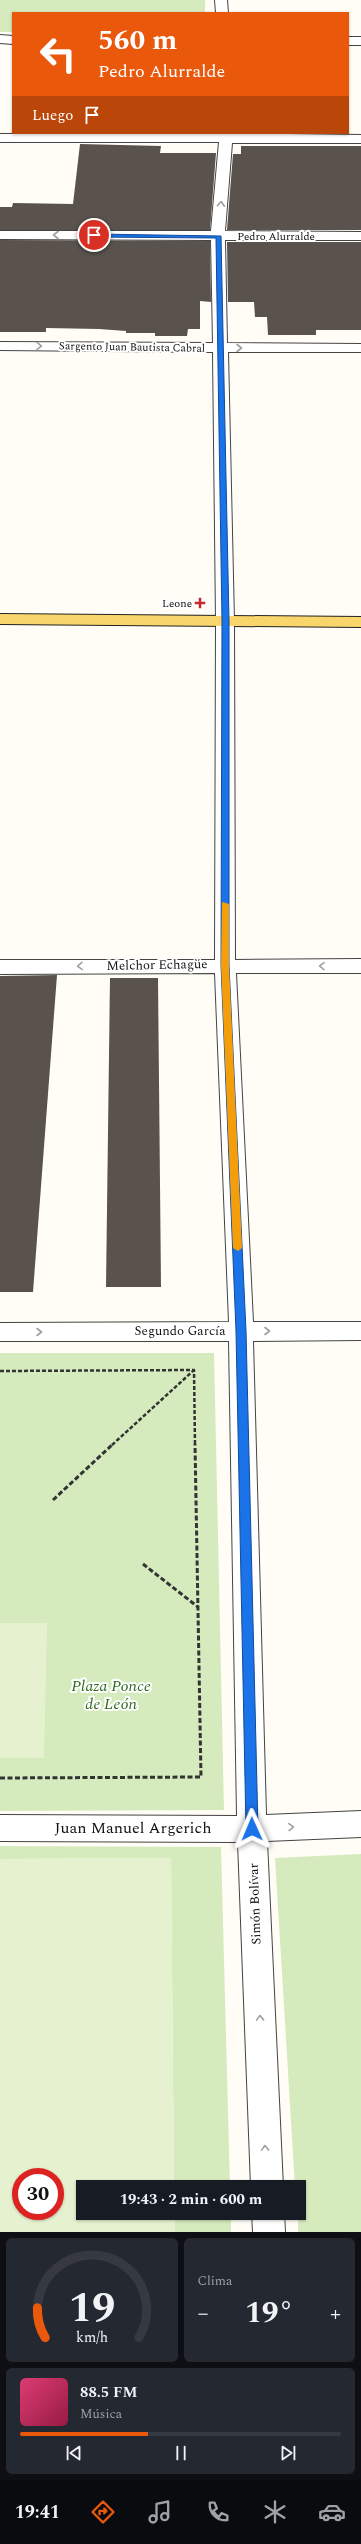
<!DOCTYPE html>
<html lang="es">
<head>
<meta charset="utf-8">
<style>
  body { margin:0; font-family:Spectral,serif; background:#242831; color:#f1f3f6; height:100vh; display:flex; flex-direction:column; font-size:15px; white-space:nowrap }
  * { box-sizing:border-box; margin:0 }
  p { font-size:13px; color:#9ea1a6 }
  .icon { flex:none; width:22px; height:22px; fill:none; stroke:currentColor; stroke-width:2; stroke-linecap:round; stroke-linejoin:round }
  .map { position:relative; height:2232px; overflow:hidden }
  .panel { display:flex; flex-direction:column; gap:6px; padding:6px; background:#0d0f14; flex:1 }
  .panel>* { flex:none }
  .top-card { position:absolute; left:12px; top:12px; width:337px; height:122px; border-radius:0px; box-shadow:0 1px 3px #0004; background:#ea580c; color:#fff; overflow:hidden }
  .speed { position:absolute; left:12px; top:2168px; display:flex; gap:8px; font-size:20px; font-weight:700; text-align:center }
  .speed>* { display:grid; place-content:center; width:52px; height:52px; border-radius:50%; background:#171b24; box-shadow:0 1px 3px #0004; line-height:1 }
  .speed .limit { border:6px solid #d22; background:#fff; color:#111 }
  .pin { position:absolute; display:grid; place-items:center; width:34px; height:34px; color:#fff; margin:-17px; border:2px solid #fff; border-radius:50%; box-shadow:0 1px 4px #0007 }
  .me { position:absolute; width:44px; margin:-22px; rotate:359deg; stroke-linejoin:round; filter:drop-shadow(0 0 3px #0008) }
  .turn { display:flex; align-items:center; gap:14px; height:84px; padding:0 20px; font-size:18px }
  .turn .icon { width:52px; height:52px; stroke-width:2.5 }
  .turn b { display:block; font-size:28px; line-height:34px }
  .then { display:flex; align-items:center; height:38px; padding:0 20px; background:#0003; gap:8px; font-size:15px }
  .big { font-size:30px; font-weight:700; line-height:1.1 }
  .panel .card { flex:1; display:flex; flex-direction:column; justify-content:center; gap:6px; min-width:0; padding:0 14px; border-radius:6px; background:#242831 }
  .panel .dial { align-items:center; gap:0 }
  .dial svg { height:104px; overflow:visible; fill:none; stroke:#363941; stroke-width:7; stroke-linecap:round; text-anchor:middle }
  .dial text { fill:#f1f3f6; stroke:none }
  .song { display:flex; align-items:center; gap:12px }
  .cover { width:48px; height:48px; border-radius:6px; background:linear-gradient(135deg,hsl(340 70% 55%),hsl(340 70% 35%)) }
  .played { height:4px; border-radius:2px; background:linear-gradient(90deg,#ea580c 40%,#363941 40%) }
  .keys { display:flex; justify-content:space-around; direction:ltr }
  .heat { display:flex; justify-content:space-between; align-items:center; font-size:22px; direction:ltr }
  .panel .tiles { flex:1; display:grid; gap:6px; grid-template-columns:1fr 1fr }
  .card:last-child { grid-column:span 2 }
  .trip { position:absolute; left:76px; top:2180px; width:230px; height:40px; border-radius:0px; background:#171b24; box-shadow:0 1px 3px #0004; font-weight:700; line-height:40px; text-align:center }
  .tab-bar { display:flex; height:64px; justify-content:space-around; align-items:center; background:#090b0e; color:#9ea1a6 }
  .tab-bar .icon { width:28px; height:28px }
  .tab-bar .active { color:#ea580c }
  .tab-bar b { font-size:18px; color:#f1f3f6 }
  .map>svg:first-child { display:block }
  .green { fill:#d5ebbd }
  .pitch { fill:#e6f2cf; fill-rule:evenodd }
  .building { fill:#5a524d }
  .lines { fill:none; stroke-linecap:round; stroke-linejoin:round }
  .minor-casing { stroke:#444; stroke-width:2 }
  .major-casing { stroke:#222; stroke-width:2 }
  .path-far1 { stroke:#333; stroke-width:2.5; stroke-dasharray:4 2; stroke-linecap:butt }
  .path { stroke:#333; stroke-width:3; stroke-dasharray:5 2.5; stroke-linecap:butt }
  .minor { fill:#fff; fill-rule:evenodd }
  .major { fill:#f9d66b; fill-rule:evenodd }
  .oneway { stroke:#a0a0a0 }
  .route { fill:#1a73e8; stroke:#114b97 }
  .slow { fill:#f59e0b }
  .poi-dot { fill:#c4262e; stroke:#fff; stroke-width:1.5 }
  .labels { text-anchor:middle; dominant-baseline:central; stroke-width:4; stroke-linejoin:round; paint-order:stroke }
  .far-street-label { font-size:11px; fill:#111; stroke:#fff }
  .far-poi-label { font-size:11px; fill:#111; stroke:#fff; text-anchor:end }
  .street-label { font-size:13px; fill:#111; stroke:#fff }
  .near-park-label { font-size:16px; font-style:italic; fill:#2f6b1f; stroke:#fff }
  .near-street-label { font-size:16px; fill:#111; stroke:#fff }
</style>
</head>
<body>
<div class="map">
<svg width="361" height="2232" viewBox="0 0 361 2232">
  <rect width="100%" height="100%" fill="#fffdf5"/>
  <!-- green -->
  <g class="green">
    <path d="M0,0H205V13H13V32H0Z"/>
    <path d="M0,1353H214L224,1810L0,1811Z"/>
    <path d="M0,1846L221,1847L230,2187H174L171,1858L0,1859Z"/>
    <path d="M361,1854V2232H298L299,2187H295L275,1858Z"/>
    <rect x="175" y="2213" width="56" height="19"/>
  </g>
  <!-- pitch -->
  <g class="pitch">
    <path d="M0,1623H47L44,1758H0Z"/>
    <path d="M171,1858L174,2187H83V2213H175V2232H0V1859ZM21,2177H55V2211H21Z"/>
  </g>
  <!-- building -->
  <g class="building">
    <path d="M80,144L161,146L160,153H216L210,230H0V207H12L13,203L73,204Z"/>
    <path d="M241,146H361V230H227L233,154H241Z"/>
    <path d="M0,240L210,241L211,302L200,301V329H188L187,336H155V333H126V331L99,329L46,328V332H0Z"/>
    <path d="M227,242H361V330H316V335H268L267,317H255L254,302H228Z"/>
    <path d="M57,975L33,1292H0V976Z"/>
    <path d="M110,978H158L161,1287H106Z"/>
  </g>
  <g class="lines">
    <!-- minor casing -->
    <g class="minor-casing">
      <g id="minor">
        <path d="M215,0H227L228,13H216Z"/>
        <path d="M0,35L13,36V44L0,43Z"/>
        <rect x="348" y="37" width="13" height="8"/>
        <path d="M220,133L361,135V143H232L225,231L361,232V240H225L227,343L361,344V352H228L234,621L235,960L361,959V973H236L253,1322H361V1340L253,1341L266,1815L361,1811V1837L267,1841L283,2187H251L238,1842L0,1841V1815L237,1816L229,1341H0V1323L229,1322L215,973L0,974V960H215L216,621L213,352L0,350V342L213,343L211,240L0,239V231H211L219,142H0V134Z"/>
        <path d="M252,2213H284L285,2232H253Z"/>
      </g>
    </g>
    <!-- major casing -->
    <g class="major-casing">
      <path id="major" d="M0,614L361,617V627L0,624Z"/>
    </g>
    <!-- path-far1 -->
    <g class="path-far1">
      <path d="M0,1371L194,1370L195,1445"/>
      <path d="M112,1445L194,1370"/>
    </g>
    <!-- path -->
    <g class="path">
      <path d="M53,1500L113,1444"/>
      <path d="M143,1564L198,1607"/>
      <path d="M0,1778L201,1777L195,1444"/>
    </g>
    <!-- minor -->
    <use href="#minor" class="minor"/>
    <!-- major -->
    <use href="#major" class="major"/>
  </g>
  <!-- one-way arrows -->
  <defs><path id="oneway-chevron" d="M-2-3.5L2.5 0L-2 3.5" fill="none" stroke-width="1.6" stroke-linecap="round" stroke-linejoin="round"/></defs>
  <g class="oneway">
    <use href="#oneway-chevron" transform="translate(221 204) rotate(-86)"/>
    <use href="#oneway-chevron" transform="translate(56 235) rotate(-180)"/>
    <use href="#oneway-chevron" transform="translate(39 346) rotate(1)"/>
    <use href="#oneway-chevron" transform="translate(239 348)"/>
    <use href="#oneway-chevron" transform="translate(80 966) rotate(179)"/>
    <use href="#oneway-chevron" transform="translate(322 966) rotate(-179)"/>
    <use href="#oneway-chevron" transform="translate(267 1331)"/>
    <use href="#oneway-chevron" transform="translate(39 1332)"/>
    <use href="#oneway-chevron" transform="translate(291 1827) rotate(-2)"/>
    <use href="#oneway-chevron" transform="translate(260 2018) rotate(-92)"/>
    <use href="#oneway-chevron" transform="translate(265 2148) rotate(-92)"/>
  </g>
  <!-- route -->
  <path class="route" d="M94,234L221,236L229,621V965L246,1331L258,1829L252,1834L246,1829L236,1331L221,965L222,621L216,238L92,237Z"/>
  <!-- slow -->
  <path class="slow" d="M222,902L229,904V965L242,1248L238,1251L233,1248L221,965Z"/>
  <!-- markers -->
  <path class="poi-dot" d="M198 597h4v4h4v4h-4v4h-4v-4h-4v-4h4z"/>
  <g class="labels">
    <!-- far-street labels -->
    <g class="far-street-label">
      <text x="276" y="236">Pedro Alurralde</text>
      <text transform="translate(132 347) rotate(1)">Sargento Juan Bautista Cabral</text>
    </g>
    <!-- far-poi labels -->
    <g class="far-poi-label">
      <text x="192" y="603">Leone</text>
    </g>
    <!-- street labels -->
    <g class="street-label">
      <text transform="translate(157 965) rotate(-1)">Melchor Echagüe</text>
      <text x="180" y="1331">Segundo García</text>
      <text transform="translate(255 1904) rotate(-92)">Simón Bolívar</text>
    </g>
    <!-- near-park labels -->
    <g class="near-park-label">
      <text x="111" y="1686">Plaza Ponce<tspan x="111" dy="18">de León</tspan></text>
    </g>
    <!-- near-street labels -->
    <g class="near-street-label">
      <text x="133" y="1828">Juan Manuel Argerich</text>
    </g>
  </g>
</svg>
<div class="speed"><div class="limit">30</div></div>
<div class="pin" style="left:94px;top:235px;background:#d93025"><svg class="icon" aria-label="arrive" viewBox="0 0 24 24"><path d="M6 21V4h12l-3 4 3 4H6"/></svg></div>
<svg class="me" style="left:252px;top:1829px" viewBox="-20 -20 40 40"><path d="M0-17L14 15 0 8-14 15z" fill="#1a73e8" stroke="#fff" stroke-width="4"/></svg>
<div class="trip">19:43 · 2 min · 600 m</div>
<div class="top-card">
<div class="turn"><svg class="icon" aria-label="left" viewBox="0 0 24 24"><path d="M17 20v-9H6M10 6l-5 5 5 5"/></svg><div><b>560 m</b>Pedro Alurralde</div></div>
<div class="then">Luego<svg class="icon" aria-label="arrive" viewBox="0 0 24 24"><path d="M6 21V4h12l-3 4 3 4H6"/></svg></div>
</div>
</div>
<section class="panel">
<div class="tiles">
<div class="card dial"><svg viewBox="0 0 100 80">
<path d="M14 69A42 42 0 1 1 86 69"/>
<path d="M14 69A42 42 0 0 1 8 46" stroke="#ea580c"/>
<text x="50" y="56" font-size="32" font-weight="700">19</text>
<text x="50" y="72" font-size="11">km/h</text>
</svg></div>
<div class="card"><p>Clima</p>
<div class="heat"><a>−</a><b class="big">19°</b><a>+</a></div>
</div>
<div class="card">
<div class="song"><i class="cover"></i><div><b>88.5 FM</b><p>Música</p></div></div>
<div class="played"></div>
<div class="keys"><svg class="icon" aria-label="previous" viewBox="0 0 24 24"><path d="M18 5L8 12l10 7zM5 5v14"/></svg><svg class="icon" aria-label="pause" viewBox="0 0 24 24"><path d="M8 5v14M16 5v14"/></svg><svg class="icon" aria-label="next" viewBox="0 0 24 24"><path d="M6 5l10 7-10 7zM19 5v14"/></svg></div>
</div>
</div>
</section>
<nav class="tab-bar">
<b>19:41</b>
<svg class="icon active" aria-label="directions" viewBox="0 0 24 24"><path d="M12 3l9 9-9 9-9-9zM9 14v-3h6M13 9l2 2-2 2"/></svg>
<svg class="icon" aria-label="music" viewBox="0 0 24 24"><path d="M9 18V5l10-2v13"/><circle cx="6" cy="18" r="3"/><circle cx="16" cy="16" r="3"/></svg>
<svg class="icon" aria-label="phone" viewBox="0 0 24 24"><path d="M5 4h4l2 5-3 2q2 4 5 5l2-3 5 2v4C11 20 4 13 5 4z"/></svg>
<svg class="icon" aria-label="climate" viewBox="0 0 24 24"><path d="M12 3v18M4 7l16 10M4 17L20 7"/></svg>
<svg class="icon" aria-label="car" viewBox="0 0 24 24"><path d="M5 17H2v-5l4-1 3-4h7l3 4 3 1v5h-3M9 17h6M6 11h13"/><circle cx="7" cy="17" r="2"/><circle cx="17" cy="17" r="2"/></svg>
</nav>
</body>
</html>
